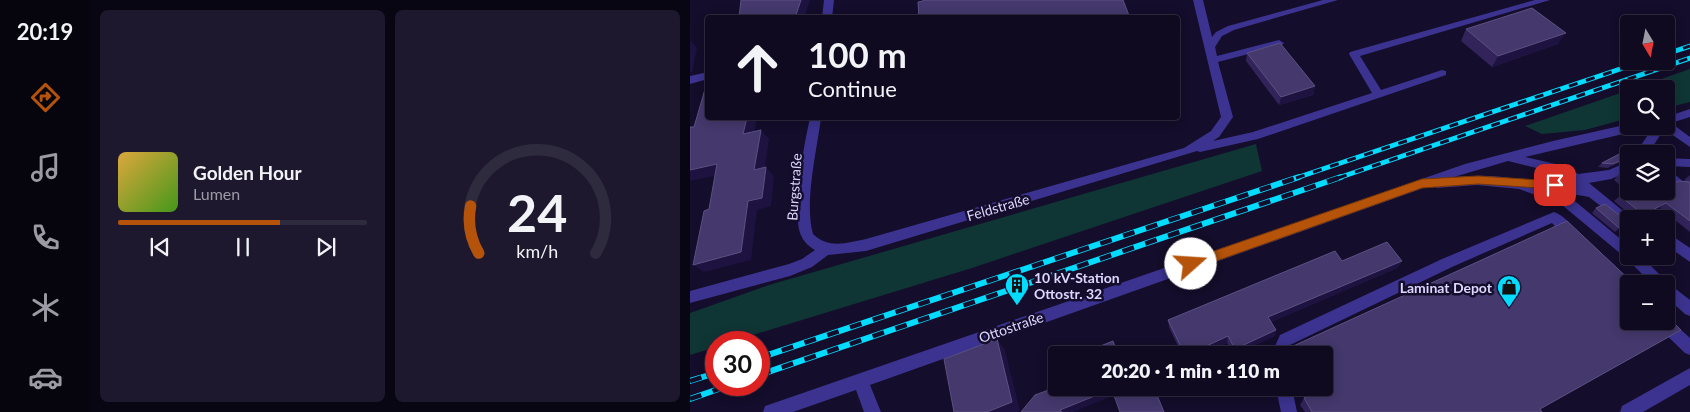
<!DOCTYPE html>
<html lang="en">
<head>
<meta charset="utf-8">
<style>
  body { margin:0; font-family:Lato,sans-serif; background:#1d182d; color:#f1f3f6; height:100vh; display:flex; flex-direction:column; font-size:19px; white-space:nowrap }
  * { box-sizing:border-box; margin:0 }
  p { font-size:16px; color:#9b9aa5 }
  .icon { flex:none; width:28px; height:28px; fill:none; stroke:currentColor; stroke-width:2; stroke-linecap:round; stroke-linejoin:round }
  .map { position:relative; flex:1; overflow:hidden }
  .side { display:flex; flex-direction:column; gap:10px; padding:10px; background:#080612; width:600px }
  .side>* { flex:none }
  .guide { position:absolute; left:15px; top:15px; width:475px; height:105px; border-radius:5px; box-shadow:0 2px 12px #0003,0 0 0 1px #2f2b3e; background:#0f0a20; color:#f1f3f6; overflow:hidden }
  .needle { width:32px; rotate:170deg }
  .buttons { position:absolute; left:930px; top:15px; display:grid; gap:10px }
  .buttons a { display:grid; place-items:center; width:55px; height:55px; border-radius:5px; background:#0f0a20; box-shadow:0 2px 12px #0003,0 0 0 1px #2f2b3e; font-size:25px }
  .speed { position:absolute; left:15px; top:331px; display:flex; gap:10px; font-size:25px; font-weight:700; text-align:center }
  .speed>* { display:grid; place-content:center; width:65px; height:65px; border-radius:50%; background:#0f0a20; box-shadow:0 2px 12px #0003,0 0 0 1px #2f2b3e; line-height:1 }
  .speed .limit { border:8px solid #d22; background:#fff; color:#111 }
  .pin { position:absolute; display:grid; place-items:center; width:42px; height:42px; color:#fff; margin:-21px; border-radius:10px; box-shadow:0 2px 8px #0006 }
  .me { position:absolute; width:55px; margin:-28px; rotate:71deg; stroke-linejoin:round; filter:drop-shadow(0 0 4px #0008) }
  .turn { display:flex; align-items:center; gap:18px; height:105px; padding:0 20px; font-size:22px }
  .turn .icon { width:65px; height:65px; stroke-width:2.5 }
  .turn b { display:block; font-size:35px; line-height:42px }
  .side .widget { flex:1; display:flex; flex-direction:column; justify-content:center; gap:8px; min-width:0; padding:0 18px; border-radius:8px; background:#1d182d }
  .side .dial { align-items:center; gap:0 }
  .dial svg { height:130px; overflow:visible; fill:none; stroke:#2f2b3e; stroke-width:7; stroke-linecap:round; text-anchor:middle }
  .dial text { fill:#f1f3f6; stroke:none }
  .song { display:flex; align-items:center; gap:15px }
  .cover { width:60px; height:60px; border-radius:8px; background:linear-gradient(135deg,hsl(40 70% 55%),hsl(100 70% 35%)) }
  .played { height:5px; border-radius:2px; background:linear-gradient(90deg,#b45309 65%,#2f2b3e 65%) }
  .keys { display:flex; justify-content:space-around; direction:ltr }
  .side .tiles { flex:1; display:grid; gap:10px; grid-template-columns:repeat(2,1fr) }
  .trip { position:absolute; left:358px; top:346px; width:285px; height:50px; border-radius:5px; background:#0f0a20; box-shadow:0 2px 12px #0003,0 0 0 1px #2f2b3e; font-weight:800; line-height:50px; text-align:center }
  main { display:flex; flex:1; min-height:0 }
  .tabs { display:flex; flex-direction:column; width:90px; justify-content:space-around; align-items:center; background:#06040d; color:#9b9aa5 }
  .tabs .icon { width:35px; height:35px }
  .tabs .current { color:#b45309 }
  .tabs b { font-size:22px; color:#f1f3f6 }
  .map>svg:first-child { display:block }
  .green { fill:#103535 }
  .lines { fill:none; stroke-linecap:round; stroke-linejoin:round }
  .minor { fill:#3b338f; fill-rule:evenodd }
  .rail-far1-casing { stroke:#03dbff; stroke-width:5 }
  .rail-casing { stroke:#03dbff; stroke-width:6 }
  .rail-far1 { stroke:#140d2b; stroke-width:3; stroke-dasharray:9; stroke-linecap:butt }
  .rail { stroke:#140d2b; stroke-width:4.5; stroke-dasharray:12; stroke-linecap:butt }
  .wall { fill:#32245a }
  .shaded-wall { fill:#1e1340 }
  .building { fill:#44386c; stroke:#5c5183 }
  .route { fill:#b45309; stroke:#753606 }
  .labels { text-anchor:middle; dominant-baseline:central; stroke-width:5; stroke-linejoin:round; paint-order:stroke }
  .street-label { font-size:14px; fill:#ddd7ff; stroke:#140d2b }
  .poi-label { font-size:14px; font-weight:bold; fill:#ddd7ff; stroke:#140d2b; text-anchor:start }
</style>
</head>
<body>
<main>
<nav class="tabs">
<b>20:19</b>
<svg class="icon current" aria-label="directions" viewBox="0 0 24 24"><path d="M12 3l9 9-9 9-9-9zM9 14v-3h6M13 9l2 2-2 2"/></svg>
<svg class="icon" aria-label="music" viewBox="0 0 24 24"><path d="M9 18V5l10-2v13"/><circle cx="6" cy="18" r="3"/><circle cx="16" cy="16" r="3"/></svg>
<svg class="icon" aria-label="phone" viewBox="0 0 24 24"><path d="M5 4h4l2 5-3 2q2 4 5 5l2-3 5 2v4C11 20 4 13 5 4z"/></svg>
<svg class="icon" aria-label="climate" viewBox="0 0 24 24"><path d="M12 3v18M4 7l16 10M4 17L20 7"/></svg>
<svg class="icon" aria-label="car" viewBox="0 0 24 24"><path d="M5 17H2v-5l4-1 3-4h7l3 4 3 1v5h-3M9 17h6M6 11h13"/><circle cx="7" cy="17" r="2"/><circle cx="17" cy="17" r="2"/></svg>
</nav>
<section class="side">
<div class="tiles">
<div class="widget">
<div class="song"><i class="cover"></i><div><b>Golden Hour</b><p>Lumen</p></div></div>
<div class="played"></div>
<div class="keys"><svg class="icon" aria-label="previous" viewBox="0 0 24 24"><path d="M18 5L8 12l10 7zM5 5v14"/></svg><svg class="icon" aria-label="pause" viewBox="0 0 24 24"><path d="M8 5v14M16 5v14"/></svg><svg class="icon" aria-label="next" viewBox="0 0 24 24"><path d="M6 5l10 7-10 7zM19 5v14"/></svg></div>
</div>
<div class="widget dial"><svg viewBox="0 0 100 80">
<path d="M14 69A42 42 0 1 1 86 69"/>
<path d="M14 69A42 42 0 0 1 9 40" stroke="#b45309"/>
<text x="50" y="56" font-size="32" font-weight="700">24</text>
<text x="50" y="72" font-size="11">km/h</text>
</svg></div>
</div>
</section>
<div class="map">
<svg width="1000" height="412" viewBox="0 0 1000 412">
  <rect width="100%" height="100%" fill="#140d2b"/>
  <!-- green -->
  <g class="green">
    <path d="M1000,69V102L976,108V89H942Z"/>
    <path d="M939,90V118L895,130L852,134L835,126Z"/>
    <path d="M566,144L572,171L282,268L40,342H26V347L0,355V313L79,285Z"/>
  </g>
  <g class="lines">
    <!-- minor -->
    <g class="minor">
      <path d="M134,0H144L142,18H132Z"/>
      <path d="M503,0H513L522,37L526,32L538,26L633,0H648L544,30L532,36L525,47L527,56L589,40L594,43L592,45L528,62L543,117L529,137L523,141L563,132L682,93L659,54L660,52L845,0H860L670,56L691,90L752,70L756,71V75L568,139L510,152L507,151L176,251L138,255L122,267L100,276L0,303V291L99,264L112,259L125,250C118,246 113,241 110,233C102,207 114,145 120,118H131C127,149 114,204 123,234C138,249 157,243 176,239L494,148L521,131L531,117Z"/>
      <path d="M18,72V79L0,84V76Z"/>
      <path d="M1000,109V117L981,123L1000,137V147L974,129L958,154H945L964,126H976V117Z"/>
      <path d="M939,124V126H955L950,130L835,157L879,167L888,174L919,170L939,161L938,172L921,179L899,183L943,219H939V228L899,197L860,190L880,197L939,246V256H951L978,283L1000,300V316L995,314L976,297V284H962L937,259L872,205L829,189L787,185L747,188L742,185L180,385L191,412H174L166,390L103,412H73L75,406L81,404L775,164L863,141ZM818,161L871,174L883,184L844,179L839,182C815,175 789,175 764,177Z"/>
      <path d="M976,158L1000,159V167L976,166Z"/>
      <path d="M976,167L995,183L993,186H985L976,179Z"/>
      <path d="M864,212C873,215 884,226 888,234L887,238C876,241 869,230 862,223L762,267L600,345L596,355H581L590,335L752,259Z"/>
      <path d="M978,233L1000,248V262L976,245V234Z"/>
      <path d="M976,316L1000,338V355L995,353L967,326L965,321H976Z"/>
      <path d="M1000,368V385L953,412H930L932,406Z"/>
      <path d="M586,388H602L607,412H591Z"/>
    </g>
    <!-- rail-far1 casing -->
    <g class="rail-far1-casing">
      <g id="rail-far1">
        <path d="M976,54L1000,46"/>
        <path d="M606,178L954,61"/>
        <path d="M648,178L1000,58"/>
      </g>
    </g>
    <!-- rail casing -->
    <g class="rail-casing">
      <g id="rail">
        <path d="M69,358L609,177"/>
        <path d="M69,375L651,177"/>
        <path d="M0,381L26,373"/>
        <path d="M0,399L40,385"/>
      </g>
    </g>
    <!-- rail-far1 -->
    <use href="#rail-far1" class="rail-far1"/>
    <!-- rail -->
    <use href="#rail" class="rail"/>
  </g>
  <!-- wall -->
  <g class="wall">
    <path d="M776,29L868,44L802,67L771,41Z"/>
    <path d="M557,53L625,86L623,95L589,105L556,61Z"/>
    <path d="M935,161L918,168L908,167L912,163Z"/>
    <path d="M939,170V191L979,185L996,182L994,180L1000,175V232L970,208L949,219H943L944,218L924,201L930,196L938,192L924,180L929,174Z"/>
    <path d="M906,208L939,223L934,227L925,232L902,213Z"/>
    <path d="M877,221L944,284H939V321H976V309L979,311V318L991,330L850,409L852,412H615L610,405L614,398L621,395L617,388H634V355H598L601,347Z"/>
    <path d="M652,261H712L707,268L581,322L586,330L584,336L544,355L537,343L510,355H492L479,327L478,320Z"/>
  </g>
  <!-- shaded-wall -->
  <g class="shaded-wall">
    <path d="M111,0H120L114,18H105Z"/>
    <path d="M876,33L868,44L802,67L808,56Z"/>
    <path d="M0,40L7,48L2,72H0Z"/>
    <path d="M625,86L623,95L589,105L591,97Z"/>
    <path d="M57,118H67L62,143L53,134Z"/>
    <path d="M187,118H198L188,119Z"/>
    <path d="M71,130L79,139L73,179L64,170Z"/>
    <path d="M939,157L935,161L918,168L923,164Z"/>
    <path d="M27,164L37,173L0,181V170Z"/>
    <path d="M76,167L84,176L81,206L67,210L61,260L14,272L3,265Z"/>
    <path d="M976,203L970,208L949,219H946Z"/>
    <path d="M939,223L934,227L925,232L929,228Z"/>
    <path d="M712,261L707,268L577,324L578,317Z"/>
    <path d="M586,330L584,336L544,355L545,349Z"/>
    <path d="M538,336L537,343L510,355H497Z"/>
    <path d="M307,339L315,350L330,411L327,412H297Z"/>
    <path d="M420,388H427L420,397L383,412H371L370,410Z"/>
  </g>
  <!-- building -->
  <g class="building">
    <path d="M51,0H111L105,18H49Z"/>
    <path d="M233,0H433L440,18H229L228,2L233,1Z"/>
    <path d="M842,8L876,33L808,56L776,29Z"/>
    <path d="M590,43L625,86L591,97L557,53Z"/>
    <path d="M18,79V118H57L53,134L71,130L64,170L76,167L72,198L58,201L51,252L3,265L14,211L19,209L27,164L0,170V127H4Z"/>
    <path d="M933,152L939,157L923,164L912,163Z"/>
    <path d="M939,170V182L929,174Z"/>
    <path d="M989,181L1000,182V221L976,203L947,218L950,212L930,196L939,191H976V183L979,185Z"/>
    <path d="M915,204L939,223L929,228L906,208Z"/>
    <path d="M877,221L944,284H939V321H976V309L979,311V318L991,330L850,409L852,412H622L614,398L627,392L624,388H634V355H605L601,347Z"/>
    <path d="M697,242L712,261L578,317L586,330L545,349L538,336L497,355H495L478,320L645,251L652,261Z"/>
    <path d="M307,339L322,402L297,412H264L254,359Z"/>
    <path d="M423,341L428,355H388Z"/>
    <path d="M366,364V388H420L417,391L370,410L372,412H331L345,395L364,388L358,367Z"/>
    <path d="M428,388H464L474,412H430L422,390Z"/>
  </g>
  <!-- route -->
  <path class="route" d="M788,176L865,181L870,185L865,189L788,184L732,188L501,270L495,264L501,259L732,179Z"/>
  <!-- icons -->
  <defs>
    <g id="building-pin" transform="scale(1.25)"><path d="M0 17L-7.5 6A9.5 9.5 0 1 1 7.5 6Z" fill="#03dbff" stroke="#140d2b"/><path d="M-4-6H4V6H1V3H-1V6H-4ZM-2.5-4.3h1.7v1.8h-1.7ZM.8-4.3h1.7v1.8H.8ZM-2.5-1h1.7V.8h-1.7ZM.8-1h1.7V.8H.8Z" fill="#111"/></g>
    <g id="shop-pin" transform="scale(1.25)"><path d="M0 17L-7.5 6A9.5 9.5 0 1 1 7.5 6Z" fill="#03dbff" stroke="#140d2b"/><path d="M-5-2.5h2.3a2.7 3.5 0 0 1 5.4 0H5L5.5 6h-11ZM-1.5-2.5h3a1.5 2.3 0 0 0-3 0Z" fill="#111"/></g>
  </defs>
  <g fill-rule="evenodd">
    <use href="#building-pin" x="327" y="285"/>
    <use href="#shop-pin" x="819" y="287"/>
  </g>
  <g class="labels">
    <!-- street labels -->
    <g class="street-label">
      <text transform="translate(104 187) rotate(-86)">Burgstraße</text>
      <text transform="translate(308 207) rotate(-16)">Feldstraße</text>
      <text transform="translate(321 327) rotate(-19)">Ottostraße</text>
    </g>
    <!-- poi labels -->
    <g class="poi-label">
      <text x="344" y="277">10 kV-Station<tspan x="344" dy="16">Ottostr. 32</tspan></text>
      <text x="802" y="287" text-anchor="end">Laminat Depot</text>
    </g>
  </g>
</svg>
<div class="buttons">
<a><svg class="needle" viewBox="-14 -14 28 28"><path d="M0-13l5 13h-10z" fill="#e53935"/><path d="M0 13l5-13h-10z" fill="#9b9aa5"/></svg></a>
<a><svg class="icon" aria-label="search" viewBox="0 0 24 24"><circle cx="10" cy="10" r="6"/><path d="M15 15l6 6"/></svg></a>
<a><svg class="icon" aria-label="layers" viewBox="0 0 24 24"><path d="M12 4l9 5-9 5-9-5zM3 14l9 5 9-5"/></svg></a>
<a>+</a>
<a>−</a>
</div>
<div class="speed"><div class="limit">30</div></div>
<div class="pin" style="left:865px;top:185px;background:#d93025"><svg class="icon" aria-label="arrive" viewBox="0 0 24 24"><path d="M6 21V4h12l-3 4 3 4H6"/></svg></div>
<svg class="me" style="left:501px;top:264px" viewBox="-20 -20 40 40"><circle r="19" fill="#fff"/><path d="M0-13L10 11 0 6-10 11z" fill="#b45309"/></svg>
<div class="trip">20:20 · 1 min · 110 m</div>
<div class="guide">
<div class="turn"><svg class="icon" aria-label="ahead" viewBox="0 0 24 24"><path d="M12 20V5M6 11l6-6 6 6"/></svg><div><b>100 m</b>Continue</div></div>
</div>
</div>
</main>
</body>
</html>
